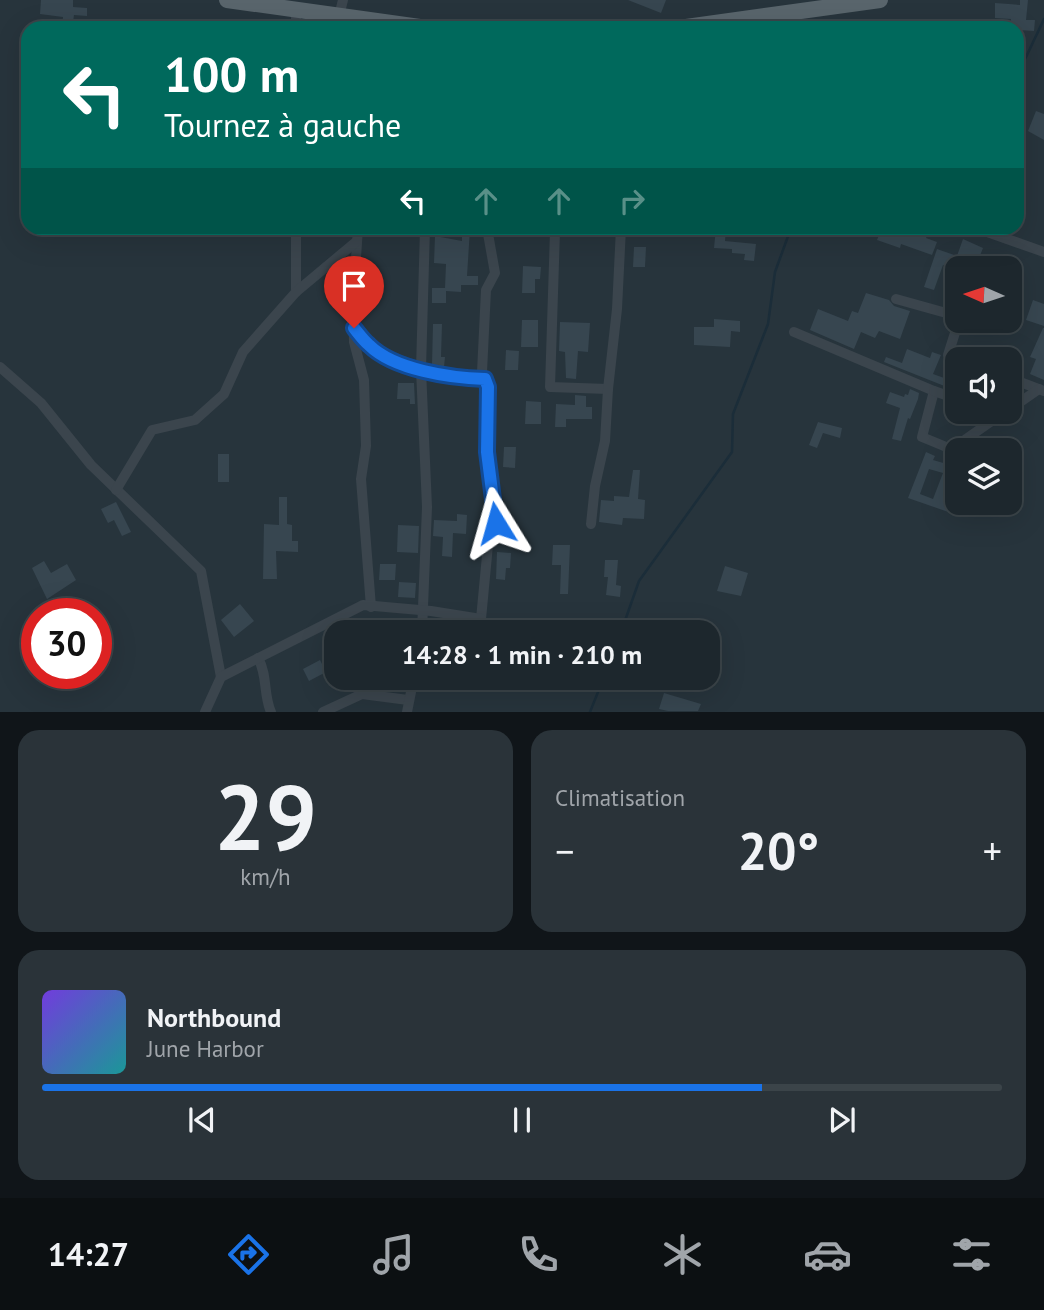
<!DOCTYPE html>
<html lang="fr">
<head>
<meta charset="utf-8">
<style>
  body { margin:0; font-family:"PT Sans",sans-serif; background:#2a3339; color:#f1f3f6; height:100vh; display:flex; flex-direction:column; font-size:26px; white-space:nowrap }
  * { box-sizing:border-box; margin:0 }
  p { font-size:23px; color:#a0a5aa }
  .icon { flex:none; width:38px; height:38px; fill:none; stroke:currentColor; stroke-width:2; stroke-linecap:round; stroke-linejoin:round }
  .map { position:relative; height:712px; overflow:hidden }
  .drawer { display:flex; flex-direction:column; gap:18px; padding:18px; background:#101519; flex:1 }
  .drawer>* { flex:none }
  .banner { position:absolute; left:21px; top:21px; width:1003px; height:214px; border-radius:21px; box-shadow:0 7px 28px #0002,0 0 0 2px #3b4449; background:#00695c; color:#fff; overflow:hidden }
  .needle { width:46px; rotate:273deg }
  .tools { position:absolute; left:945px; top:256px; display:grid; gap:14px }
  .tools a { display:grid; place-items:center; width:77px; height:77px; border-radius:14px; background:#1d272d; box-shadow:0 7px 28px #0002,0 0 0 2px #3b4449; font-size:35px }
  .speed { position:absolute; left:21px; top:598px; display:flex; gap:14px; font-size:35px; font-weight:700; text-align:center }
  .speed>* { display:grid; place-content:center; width:91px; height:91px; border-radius:50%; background:#1d272d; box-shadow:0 7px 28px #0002,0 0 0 2px #3b4449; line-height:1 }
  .speed .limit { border:10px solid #d22; background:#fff; color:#111 }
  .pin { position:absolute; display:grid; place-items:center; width:60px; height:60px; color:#fff; margin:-72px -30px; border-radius:50% 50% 50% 0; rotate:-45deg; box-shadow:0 0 7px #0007 }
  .pin .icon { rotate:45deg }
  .me { position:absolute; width:77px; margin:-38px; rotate:352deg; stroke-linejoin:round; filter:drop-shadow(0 0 5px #0008) }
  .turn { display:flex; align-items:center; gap:24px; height:147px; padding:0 28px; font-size:32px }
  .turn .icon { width:91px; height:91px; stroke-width:2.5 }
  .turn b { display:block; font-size:49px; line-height:60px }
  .lanes { display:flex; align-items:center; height:66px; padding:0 28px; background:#0003; justify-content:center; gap:35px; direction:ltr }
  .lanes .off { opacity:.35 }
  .big { font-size:52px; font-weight:700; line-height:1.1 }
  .drawer .card { flex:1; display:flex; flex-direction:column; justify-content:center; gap:10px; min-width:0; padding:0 24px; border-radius:21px; background:#2a3339 }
  .drawer .dial { align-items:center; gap:0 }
  .dial b { font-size:91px; line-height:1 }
  .song { display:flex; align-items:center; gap:21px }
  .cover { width:84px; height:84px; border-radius:10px; background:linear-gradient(135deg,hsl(260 70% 55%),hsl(180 70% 35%)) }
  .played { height:7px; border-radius:4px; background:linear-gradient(90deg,#1a73e8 75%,#3b4449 75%) }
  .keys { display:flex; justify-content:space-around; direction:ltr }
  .heat { display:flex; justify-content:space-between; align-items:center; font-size:38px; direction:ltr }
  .drawer .tiles { flex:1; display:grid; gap:18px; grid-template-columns:1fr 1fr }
  .card:last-child { grid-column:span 2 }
  .trip { position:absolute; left:324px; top:620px; width:396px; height:70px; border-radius:21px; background:#1d272d; box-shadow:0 7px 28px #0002,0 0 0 2px #3b4449; font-weight:700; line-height:70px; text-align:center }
  .dock { display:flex; height:112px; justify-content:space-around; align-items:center; background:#0c1012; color:#a0a5aa }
  .dock .icon { width:49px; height:49px }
  .dock .active { color:#1a73e8 }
  .dock b { font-size:32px; color:#f1f3f6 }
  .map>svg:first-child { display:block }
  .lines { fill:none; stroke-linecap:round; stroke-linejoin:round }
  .stream { stroke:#1b2d39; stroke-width:2.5 }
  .building { fill:#374650; fill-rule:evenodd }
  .street { stroke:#3b454d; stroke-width:10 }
  .primary { stroke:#59656c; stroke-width:16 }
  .route-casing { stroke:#114b97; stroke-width:18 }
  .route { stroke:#1a73e8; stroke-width:12 }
</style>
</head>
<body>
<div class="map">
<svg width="1044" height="712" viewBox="0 0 1044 712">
  <rect width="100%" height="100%" fill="#27343c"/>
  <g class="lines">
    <!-- stream -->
    <g class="stream">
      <path d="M1017,76L1044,19"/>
      <path d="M621,632L639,581L732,452L733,414L768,324L775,272L791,228"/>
      <path d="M590,712L604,677"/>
    </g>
  </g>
  <!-- building -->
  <g class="building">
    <path d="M41,0H73V7L87,8V16L74,15L72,28H62L63,17L40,14Z"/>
    <path d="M628,0H666L661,13Z"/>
    <path d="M1020,0H1028L1026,20H1035L1034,31L1019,30L1020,27L1011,26V19L995,18V3L1020,5Z"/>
    <path d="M1036,111L1044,114V140L1028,131Z"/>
    <path d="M462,228L470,229L467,276H478V285H461V292L446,291V303H432V288H445L446,264L434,263L435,236L462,241Z"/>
    <path d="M716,228L726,229L725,241L756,244L754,261L744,260L745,254L732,253V249L714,248Z"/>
    <path d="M882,228H930L926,238L937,242L932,255L901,244L900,248L877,240Z"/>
    <path d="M963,239L983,248L975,268H957V271L943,265L934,290L924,287L937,249L957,256Z"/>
    <path d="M634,247H646L645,267H633Z"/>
    <path d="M523,266L541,267L540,279H535V293H522Z"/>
    <path d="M866,293L889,300L894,306L910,311L900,339L879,331L875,338L861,332L854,349L810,330L818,309L848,321L852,311L858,313Z"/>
    <path d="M1033,300L1044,304V326L1026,320Z"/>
    <path d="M714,319L740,321V332L731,331L730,347L694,345V327H714Z"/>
    <path d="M522,320H538V347H521Z"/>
    <path d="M560,322L590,323L588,352L578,351L576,379L566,378L565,352L559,351Z"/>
    <path d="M433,324H442L441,357H445L444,367L432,365Z"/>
    <path d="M1043,328H1044V380L1030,374L1036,359L1030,357Z"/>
    <path d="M907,349L930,358L932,352L941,355L933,374L947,379L952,364L957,366L953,382L957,384V391L884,362L886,357L902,363Z"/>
    <path d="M506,350L519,351L518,370H505Z"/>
    <path d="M398,383H414L415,404H410V399H397Z"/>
    <path d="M910,389L919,393L918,399L910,419L908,418L901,441L892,439L900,408L886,403L890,392L904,397L905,394L908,395Z"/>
    <path d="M575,395L586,396V407H592V419H566V427H555L556,404L575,405Z"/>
    <path d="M526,401L541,402V424H525Z"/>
    <path d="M818,422L842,428L840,438L823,433L817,448L809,445Z"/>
    <path d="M504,447H516L515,468L503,467Z"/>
    <path d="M926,452L935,456L933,460L957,467V502H962L957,515L908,498ZM929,469L943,473L933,499L920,494Z"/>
    <rect x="218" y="454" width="11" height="28"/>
    <path d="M633,470H640L638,499L645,500L644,519L623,518L622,525L599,522L601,500L614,501V496L629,497Z"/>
    <path d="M279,497H287V524L292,525V541H298V552L276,551L277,579H263L264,524L279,525Z"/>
    <path d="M116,502L131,532L122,536L114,520L108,523L101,509Z"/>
    <path d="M457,514L467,515L466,534L453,533L452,557L442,556L443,537L433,536L434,520L457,521Z"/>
    <path d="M398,525L419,526L418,553L397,552Z"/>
    <path d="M553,545H570L568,594H560L561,565H552Z"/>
    <path d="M497,552L511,553L510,568H506L505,580L496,579Z"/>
    <path d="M605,560H618L616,585L621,586L620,597L606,595L608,577H604Z"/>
    <path d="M44,561L51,573L67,564L76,580L47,599L32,568Z"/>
    <path d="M380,564H396L395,580H379Z"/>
    <path d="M725,566L748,573L741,596L717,591Z"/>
    <path d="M399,582L416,583L415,598L398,597Z"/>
    <path d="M240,604L254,621L234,637L221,620Z"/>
    <path d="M320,660L326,672L309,681L303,669Z"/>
    <path d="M664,693L701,704L698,711H668L659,709Z"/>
  </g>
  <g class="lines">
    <!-- street -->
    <g class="street">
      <path d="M296,10V28"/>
      <path d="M339,16L343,0"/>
      <path d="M296,228V292"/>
      <path d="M358,228L353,303L354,342L364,380L366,446L361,479L371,607"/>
      <path d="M551,228L555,231L550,387L608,389"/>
      <path d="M976,228L1044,252"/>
      <path d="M896,299L957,316"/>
      <path d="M354,328C359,334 363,341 368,346C394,370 451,377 485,379"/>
      <path d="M794,332L934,391L922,437L956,451L966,439L1006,411"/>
      <path d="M959,359L948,355L959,320"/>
      <path d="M0,367L41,403L91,465L201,571L221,677"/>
      <path d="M1010,378L1044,391"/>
      <path d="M934,391L957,399"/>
      <path d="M1010,409L1039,389"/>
      <path d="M116,490L152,430L195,420L224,394L243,352L296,292L357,241"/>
      <path d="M591,524L595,486L605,441L608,389L617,309L621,228"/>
      <path d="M422,632L427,507L421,369L425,228"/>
      <path d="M457,632L481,619L488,545L496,523L487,452L488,387L482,372L486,290L495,273L487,228"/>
      <path d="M258,658C268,676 263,694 271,712"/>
      <path d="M205,712L221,677L363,605L431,611L481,619"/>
      <path d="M323,712L362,694L408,700"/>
      <path d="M407,712L414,677"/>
    </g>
    <!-- primary -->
    <g class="primary">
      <path d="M227,0L427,28"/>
      <path d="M679,28L880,0"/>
    </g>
  </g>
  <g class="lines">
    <!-- route casing -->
    <g class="route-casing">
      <path id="route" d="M354,328C359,334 363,340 369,345C394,370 451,378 485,379L488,387L487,452L496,523"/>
    </g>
    <!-- route -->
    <use href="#route" class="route"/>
  </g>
</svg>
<div class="tools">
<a><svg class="needle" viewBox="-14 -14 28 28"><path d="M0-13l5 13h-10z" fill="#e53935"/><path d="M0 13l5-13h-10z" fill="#a0a5aa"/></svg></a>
<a><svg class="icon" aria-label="sound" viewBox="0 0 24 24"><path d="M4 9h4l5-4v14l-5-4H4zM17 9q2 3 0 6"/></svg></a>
<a><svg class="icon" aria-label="layers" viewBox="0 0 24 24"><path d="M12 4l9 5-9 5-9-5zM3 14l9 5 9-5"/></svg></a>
</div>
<div class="speed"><div class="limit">30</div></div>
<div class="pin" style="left:354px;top:328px;background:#d93025"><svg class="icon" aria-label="arrive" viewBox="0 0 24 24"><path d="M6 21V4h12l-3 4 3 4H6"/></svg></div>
<svg class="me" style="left:496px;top:523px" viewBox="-20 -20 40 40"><path d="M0-17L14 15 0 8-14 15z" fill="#1a73e8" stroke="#fff" stroke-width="4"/></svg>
<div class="trip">14:28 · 1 min · 210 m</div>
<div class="banner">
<div class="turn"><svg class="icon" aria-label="left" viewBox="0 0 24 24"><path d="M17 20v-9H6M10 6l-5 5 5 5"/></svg><div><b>100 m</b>Tournez à gauche</div></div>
<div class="lanes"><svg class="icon" aria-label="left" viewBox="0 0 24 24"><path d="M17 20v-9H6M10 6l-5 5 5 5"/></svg><svg class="icon off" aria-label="ahead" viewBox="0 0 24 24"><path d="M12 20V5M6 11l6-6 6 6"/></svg><svg class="icon off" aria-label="ahead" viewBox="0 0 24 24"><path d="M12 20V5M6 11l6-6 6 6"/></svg><svg class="icon off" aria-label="right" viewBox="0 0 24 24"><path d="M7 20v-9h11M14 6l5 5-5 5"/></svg></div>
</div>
</div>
<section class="drawer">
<div class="tiles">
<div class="card dial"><b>29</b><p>km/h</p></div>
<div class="card"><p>Climatisation</p>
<div class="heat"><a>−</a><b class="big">20°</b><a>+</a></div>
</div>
<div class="card">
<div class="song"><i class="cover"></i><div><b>Northbound</b><p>June Harbor</p></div></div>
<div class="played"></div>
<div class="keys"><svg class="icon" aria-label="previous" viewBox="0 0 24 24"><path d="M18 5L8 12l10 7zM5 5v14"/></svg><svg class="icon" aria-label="pause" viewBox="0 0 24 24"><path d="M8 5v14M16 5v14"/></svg><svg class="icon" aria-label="next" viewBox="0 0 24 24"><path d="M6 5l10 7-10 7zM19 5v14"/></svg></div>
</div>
</div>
</section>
<nav class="dock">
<b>14:27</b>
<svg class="icon active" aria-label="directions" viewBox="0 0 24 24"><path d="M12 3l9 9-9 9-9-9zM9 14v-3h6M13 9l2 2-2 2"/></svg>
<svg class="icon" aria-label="music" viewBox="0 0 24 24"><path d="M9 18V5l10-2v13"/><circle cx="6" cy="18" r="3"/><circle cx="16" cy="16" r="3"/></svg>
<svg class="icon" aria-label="phone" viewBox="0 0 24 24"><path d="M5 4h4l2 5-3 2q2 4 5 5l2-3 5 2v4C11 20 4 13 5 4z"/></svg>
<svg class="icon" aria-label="climate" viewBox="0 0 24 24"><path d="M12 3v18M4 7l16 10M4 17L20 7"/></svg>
<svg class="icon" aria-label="car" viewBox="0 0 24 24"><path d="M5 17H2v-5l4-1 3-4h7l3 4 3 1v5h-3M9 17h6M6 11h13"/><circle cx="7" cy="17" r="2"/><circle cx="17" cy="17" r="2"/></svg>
<svg class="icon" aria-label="filters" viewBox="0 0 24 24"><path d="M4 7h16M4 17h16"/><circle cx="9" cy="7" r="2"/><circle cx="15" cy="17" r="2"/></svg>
</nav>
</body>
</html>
